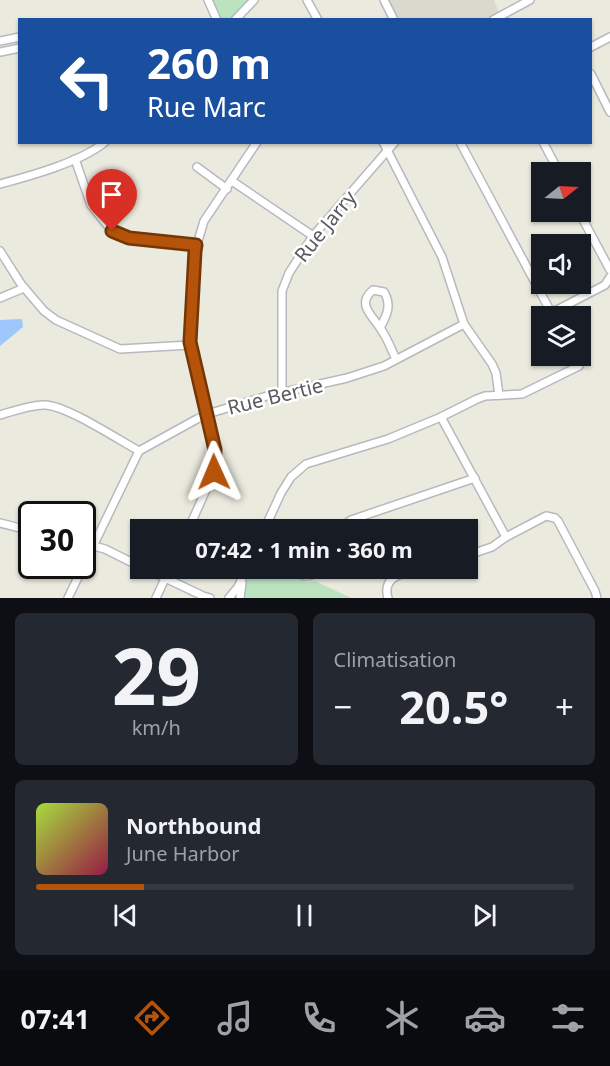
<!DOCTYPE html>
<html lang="fr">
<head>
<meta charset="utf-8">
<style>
  body { margin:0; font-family:"Noto Sans",sans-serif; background:#242831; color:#f1f3f6; height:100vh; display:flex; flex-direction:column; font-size:22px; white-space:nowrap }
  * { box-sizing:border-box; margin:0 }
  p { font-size:20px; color:#9ea1a6 }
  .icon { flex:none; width:33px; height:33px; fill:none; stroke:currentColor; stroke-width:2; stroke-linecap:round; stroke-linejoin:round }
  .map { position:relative; height:598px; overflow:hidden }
  .panel { display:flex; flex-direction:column; gap:15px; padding:15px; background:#0d0f14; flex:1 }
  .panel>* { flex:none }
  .top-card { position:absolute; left:18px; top:18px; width:574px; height:126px; border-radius:0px; box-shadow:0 2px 4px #0004; background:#1a4fa0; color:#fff; overflow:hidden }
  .needle { width:39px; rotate:72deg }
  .controls { position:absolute; left:531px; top:162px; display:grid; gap:12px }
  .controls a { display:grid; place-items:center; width:60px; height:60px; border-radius:0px; background:#171b24; box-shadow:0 2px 4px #0004; font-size:30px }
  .speed { position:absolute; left:18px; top:501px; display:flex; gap:12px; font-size:30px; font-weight:700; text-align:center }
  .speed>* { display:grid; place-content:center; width:78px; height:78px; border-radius:50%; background:#171b24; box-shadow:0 2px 4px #0004; line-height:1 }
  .speed .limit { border:3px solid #111; border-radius:9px; background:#fff; color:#111 }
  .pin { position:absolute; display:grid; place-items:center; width:51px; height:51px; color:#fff; margin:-62px -26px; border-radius:50% 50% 50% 0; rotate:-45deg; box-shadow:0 0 6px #0007 }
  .pin .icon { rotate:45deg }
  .me { position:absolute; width:66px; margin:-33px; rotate:359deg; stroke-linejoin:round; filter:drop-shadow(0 0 4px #0008) }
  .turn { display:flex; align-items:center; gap:21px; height:126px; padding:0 30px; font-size:27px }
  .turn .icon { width:78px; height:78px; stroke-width:2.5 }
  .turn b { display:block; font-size:42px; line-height:51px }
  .big { font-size:45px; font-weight:700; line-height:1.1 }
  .panel .card { flex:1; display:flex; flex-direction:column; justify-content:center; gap:9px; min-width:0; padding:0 21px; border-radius:9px; background:#242831 }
  .panel .dial { align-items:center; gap:0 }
  .dial b { font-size:78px; line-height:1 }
  .song { display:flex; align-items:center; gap:18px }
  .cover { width:72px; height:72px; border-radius:9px; background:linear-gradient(135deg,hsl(80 70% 55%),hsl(340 70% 35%)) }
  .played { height:6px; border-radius:3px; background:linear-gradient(90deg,#b45309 20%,#363941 20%) }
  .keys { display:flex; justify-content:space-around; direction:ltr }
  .heat { display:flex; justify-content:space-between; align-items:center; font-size:33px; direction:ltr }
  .panel .tiles { flex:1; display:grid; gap:15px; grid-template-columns:1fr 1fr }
  .card:last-child { grid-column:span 2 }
  .trip { position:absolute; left:130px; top:519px; width:348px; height:60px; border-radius:0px; background:#171b24; box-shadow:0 2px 4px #0004; font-weight:700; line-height:60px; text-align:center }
  .tabs { display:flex; height:96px; justify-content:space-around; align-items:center; background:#090b0e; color:#9ea1a6 }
  .tabs .icon { width:42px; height:42px }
  .tabs .selected { color:#b45309 }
  .tabs b { font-size:27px; color:#f1f3f6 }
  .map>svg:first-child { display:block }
  .education { fill:#dbd9cd }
  .green { fill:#bbe3c0 }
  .water { fill:#9dc7fd }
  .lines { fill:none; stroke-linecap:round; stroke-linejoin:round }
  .minor-casing { stroke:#b7b9be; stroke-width:10 }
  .minor { stroke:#fff; stroke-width:7 }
  .route-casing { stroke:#753606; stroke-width:15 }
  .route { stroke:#b45309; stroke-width:10 }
  .labels { text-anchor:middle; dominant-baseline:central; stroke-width:5; stroke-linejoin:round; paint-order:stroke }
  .street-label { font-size:20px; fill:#585b60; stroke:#fff }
</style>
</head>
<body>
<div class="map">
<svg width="610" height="598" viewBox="0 0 610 598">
  <rect width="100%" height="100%" fill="#ebeadf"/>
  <!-- education -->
  <path class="education" d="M385,0H494L499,13L486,19H395Z"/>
  <!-- green -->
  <g class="green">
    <path d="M210,0H250L235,20L219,19Z"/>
    <path d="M251,568L279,569L307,582L315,581L351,598H243L244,585Z"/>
  </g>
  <!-- water -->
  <path class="water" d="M22,319L23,327L0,346V320Z"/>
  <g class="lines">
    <!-- minor casing -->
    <g class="minor-casing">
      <g id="minor">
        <path d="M208,0L217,20"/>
        <path d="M307,0L318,20"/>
        <path d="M384,0L394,20"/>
        <path d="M235,20L254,0"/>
        <path d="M493,20L530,0"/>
        <path d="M0,41L20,37"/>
        <path d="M591,47L610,37"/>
        <path d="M0,52L20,48"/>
        <path d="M591,74L610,112"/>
        <path d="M383,142L442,257L464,324L492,364L496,373L499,395"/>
        <path d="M460,142L553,316"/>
        <path d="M543,142L559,172"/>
        <path d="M75,159L91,205L112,231L129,238L196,245"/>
        <path d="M197,167L227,189"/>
        <path d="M232,181L313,236"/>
        <path d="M0,184C30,176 81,162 105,142"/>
        <path d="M579,212L610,270"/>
        <path d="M0,251L21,284L44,311L56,320L120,349L190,345"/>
        <path d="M0,298L24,288"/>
        <path d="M551,313L605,285L610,277"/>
        <path d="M380,328C387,315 392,305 384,292L373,290C356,304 372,315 380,328C387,337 391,349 396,359"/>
        <path d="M282,393V291L289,273L313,236L395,142"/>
        <path d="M0,415C13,411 33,404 46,405C69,407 117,439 139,451"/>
        <path d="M441,417L506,537"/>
        <path d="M0,523L32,531"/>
        <path d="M188,530L214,472L215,450L190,342L195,251L204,221L257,142"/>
        <path d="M264,530L281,493L291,477L306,464L388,439L441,417L477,399L485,396L522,394L579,366L573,356"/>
        <path d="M339,530L341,527L351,520L475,478"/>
        <path d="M82,543L105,549L141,567"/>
        <path d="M468,555L492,547L506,537L546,516L555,518L558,521L595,591L597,598"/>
        <path d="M144,568L203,596L210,598"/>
        <path d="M289,568C302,575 308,582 320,568"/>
        <path d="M68,598L139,451L197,419L214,412L267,396L347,378L384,366L464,324"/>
        <path d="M156,598L170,568"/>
        <path d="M229,598L238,587L247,568"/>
        <path d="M240,598L242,583"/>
        <path d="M388,598C381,575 406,573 422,568"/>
      </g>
    </g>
    <!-- minor -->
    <use href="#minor" class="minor"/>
  </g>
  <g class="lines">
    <!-- route casing -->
    <g class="route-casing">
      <path id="route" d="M112,231L129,238L196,245L195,251L190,342L215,450L214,472"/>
    </g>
    <!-- route -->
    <use href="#route" class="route"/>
  </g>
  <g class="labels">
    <!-- street labels -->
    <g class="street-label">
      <text transform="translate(325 226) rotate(-51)">Rue Jarry</text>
      <text transform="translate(275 396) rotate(-14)">Rue Bertie</text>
    </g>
  </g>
</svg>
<div class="controls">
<a><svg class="needle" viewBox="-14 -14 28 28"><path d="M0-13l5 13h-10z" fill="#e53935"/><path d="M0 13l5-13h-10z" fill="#9ea1a6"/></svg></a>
<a><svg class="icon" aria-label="sound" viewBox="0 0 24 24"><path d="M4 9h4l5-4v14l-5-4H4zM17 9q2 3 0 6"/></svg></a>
<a><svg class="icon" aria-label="layers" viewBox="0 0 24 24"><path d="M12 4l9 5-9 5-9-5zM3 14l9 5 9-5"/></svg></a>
</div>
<div class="speed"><div class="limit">30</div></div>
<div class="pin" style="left:112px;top:231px;background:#d93025"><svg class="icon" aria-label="arrive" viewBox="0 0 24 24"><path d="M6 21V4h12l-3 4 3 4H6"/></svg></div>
<svg class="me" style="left:214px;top:472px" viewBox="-20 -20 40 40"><path d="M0-17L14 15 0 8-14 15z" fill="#b45309" stroke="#fff" stroke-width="4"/></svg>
<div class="trip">07:42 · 1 min · 360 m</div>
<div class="top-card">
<div class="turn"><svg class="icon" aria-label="left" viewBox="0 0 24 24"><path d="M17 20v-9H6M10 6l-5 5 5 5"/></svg><div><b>260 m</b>Rue Marc</div></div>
</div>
</div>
<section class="panel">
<div class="tiles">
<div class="card dial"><b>29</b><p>km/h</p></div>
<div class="card"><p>Climatisation</p>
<div class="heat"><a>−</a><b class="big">20.5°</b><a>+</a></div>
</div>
<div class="card">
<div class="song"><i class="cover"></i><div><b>Northbound</b><p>June Harbor</p></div></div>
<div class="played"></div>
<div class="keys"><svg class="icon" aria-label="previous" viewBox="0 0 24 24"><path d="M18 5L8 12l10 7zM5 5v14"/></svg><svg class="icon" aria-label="pause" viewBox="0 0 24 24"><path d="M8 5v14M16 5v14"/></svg><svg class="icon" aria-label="next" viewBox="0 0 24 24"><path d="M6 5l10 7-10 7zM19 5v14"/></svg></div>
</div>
</div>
</section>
<nav class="tabs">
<b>07:41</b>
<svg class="icon selected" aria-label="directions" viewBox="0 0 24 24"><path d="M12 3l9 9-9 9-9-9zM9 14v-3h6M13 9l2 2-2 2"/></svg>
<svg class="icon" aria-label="music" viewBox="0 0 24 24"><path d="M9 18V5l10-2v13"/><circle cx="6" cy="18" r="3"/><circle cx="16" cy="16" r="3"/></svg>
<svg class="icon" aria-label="phone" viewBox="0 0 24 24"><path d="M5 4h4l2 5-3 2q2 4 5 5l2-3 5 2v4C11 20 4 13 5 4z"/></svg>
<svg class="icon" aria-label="climate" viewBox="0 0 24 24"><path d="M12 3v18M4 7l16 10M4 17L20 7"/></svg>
<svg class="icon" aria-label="car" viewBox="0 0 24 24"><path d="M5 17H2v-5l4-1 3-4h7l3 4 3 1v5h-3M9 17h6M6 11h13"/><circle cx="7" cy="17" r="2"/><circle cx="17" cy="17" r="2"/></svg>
<svg class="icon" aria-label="filters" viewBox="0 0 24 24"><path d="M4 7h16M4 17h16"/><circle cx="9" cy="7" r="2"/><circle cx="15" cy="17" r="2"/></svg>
</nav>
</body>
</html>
